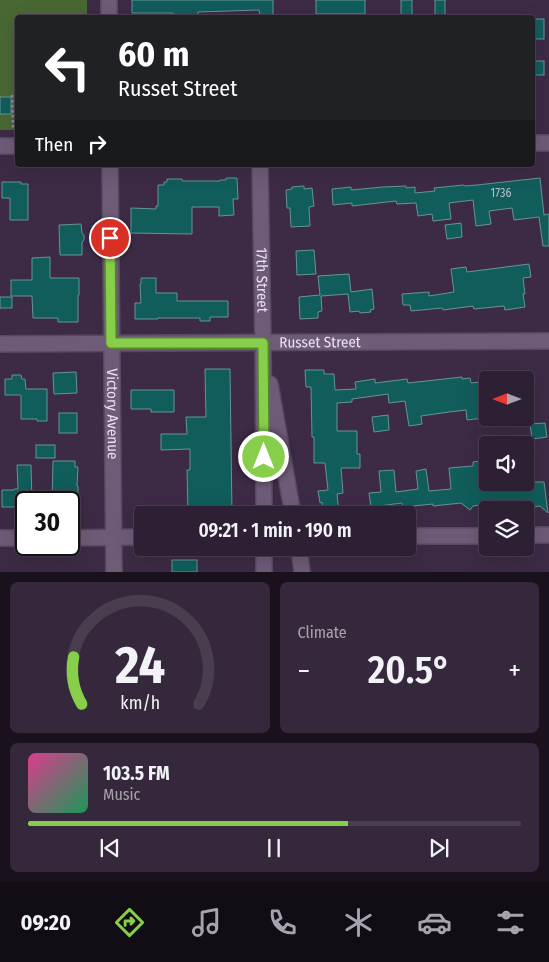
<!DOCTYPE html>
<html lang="en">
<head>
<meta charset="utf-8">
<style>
  body { margin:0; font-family:"Fira Sans Condensed",sans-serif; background:#36283c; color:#f1f3f6; height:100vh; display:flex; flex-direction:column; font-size:19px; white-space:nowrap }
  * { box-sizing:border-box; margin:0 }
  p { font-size:16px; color:#a7a3ac }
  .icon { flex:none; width:28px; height:28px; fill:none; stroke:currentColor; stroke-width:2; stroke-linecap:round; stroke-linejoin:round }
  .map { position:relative; height:572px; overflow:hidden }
  .details { display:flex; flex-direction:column; gap:10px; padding:10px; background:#19121d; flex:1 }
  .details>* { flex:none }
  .hud { position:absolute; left:15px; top:15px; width:520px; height:152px; border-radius:5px; box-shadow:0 5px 20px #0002,0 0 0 1px #493e4f; background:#202124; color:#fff; overflow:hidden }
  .needle { width:32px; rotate:270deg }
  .fabs { position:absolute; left:479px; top:371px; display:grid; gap:10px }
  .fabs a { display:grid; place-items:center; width:55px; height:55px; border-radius:5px; background:#2e2034; box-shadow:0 5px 20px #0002,0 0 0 1px #493e4f; font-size:25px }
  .speed { position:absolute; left:15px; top:491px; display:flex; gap:10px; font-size:25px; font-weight:700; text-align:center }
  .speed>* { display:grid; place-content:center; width:65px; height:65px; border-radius:50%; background:#2e2034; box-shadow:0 5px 20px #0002,0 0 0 1px #493e4f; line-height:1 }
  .speed .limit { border:2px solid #111; border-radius:8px; background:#fff; color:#111 }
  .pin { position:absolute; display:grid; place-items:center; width:42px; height:42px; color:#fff; margin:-21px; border:2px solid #fff; border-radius:50%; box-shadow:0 1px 5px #0007 }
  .me { position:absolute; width:55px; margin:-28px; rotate:0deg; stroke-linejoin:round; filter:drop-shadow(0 0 4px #0008) }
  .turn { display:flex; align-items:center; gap:18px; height:105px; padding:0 20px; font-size:22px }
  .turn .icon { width:65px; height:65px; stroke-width:2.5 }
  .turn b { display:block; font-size:35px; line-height:42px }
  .then { display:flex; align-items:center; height:48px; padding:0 20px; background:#0003; gap:10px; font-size:19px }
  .big { font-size:38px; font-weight:600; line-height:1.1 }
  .details .widget { flex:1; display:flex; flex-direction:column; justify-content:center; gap:8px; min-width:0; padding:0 18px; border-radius:8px; background:#36283c }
  .details .dial { align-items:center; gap:0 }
  .dial svg { height:130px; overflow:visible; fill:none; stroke:#493e4f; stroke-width:7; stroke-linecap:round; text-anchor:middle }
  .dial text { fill:#f1f3f6; stroke:none }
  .song { display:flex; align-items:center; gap:15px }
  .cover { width:60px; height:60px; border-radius:8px; background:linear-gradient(135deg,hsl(330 70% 55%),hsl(150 70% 35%)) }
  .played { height:5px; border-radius:2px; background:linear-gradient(90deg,#87cf4a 65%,#493e4f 65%) }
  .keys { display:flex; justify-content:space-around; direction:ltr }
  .heat { display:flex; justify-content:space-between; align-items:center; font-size:28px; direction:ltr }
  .details .tiles { flex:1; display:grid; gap:10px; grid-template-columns:1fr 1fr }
  .widget:last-child { grid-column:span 2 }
  .trip { position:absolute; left:134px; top:506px; width:282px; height:50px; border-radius:5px; background:#2e2034; box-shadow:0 5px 20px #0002,0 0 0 1px #493e4f; font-weight:600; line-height:50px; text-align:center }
  .menu { display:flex; height:80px; justify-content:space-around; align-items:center; background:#120d15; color:#a7a3ac }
  .menu .icon { width:35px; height:35px }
  .menu .active { color:#87cf4a }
  .menu b { font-size:22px; color:#f1f3f6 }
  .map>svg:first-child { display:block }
  .green { fill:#496733 }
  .building { fill:#115d5c; stroke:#659593 }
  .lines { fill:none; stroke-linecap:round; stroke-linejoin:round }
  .minor-casing { stroke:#574960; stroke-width:18 }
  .path { stroke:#93859b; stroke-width:2.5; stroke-dasharray:2.5 2.5; stroke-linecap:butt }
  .minor { stroke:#6e5b78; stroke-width:15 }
  .route-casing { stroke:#588730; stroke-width:12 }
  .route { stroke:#87cf4a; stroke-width:9 }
  .labels { text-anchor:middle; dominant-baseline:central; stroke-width:5; stroke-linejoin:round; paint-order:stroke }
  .number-label { font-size:12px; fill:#b5c1cd }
  .street-label { font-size:15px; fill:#ece2f3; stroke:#3d2b46 }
</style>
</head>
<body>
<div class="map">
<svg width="549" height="572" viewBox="0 0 549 572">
  <rect width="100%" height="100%" fill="#3d2b46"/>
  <!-- green -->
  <path class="green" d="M0,0H87V17L18,18L17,130H0Z"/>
  <!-- building -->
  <g class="building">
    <path d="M132,0H273V15H260L259,10L198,12V18H173V13H132Z"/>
    <rect x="316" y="0" width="49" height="14"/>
    <rect x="401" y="0" width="11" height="18"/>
    <rect x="435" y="0" width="10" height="18"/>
    <rect x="532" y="19" width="12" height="20"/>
    <rect x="532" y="61" width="12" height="14"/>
    <rect x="0" y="97" width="11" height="17"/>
    <path d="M226,178H237L238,199H233L234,215L219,216V207H192V234L131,233V208L156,209V206H158V185H164V182H167V179H182V181H220V180H226Z"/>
    <path d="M540,178L544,215L549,214V246H543L539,217L514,220L512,208L489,211L491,224L476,226L473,200L449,203L451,219L433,221L432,214L418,216L416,203L397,204L396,201L352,206V203L333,205L332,189L351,187V190L383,187L406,186V188L415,187V193L435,191L434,188L464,185L465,186L477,185Z"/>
    <path d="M2,182H21V184H28V220H10V198H2Z"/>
    <path d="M304,186V189L312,188L314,206L309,207L310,226L291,227L290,208H287L286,190L292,189V187Z"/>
    <path d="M461,223L462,237L447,239L445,225Z"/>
    <path d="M81,224L82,233L84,235V240L82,242V255H60L59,225Z"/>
    <path d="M314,250L316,274L297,275L296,251Z"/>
    <path d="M50,257V278H79V295H78V322H58V318H33L32,296H11V280H32V258Z"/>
    <path d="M529,264L531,277L523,278L525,294H523L525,307L505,310L504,306L474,309L473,306L443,310L442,308L411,311L410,305H403L402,294L429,292V296L454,292L451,269L466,267L467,272Z"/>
    <path d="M349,274L351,292L372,289L374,309L370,310L371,312L360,313L359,311L350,312L348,294L321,296L322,311L318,312V318L300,319L299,297L320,295L318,276Z"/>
    <path d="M141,278H156V293H177V301H228V317H210V321H200V318H158V319H135V303H141L140,284H141Z"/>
    <rect x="0" y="297" width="12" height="11"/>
    <path d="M205,369H230L232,515H188L187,470H190V449L161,450V434H187L186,417H206Z"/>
    <path d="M305,370H324V374H334L335,390L356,389L355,382L375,379V383L407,379L408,383L462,377V379L470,378L471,383L488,381V397L481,398L484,418L467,420L466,410L449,412L421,416L422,424L409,426L405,401L389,403L388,394L352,399V402L337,403V431H357V454H360V468H341L343,493L337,494L339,513L323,515L322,502L320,503L318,491L328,490L325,463H314V437H312L311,387H306Z"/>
    <path d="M76,372L77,393L54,394L53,373Z"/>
    <path d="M12,375H21L22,379H25L26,389H47V421H37V419H21V395H5V379H12Z"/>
    <path d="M131,390H174V412H151V409H131Z"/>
    <rect x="59" y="413" width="18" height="20"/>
    <path d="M388,415L389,430L374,432L372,417Z"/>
    <path d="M545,423L547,437L532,439L530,424Z"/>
    <rect x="36" y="445" width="19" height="13"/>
    <path d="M488,460V491L511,488L510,482H544L548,513L540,506L528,508L527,502L495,506L494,503L473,506L470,510L461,503L433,506V504L403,507L402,503L371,507L369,493L381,492L379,471L394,470L396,492L418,489L416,471L426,469L429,491L451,489L449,468L473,466V462Z"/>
    <path d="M53,461H75V467H78L77,486H78V502H52Z"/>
    <path d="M17,465H31L32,502H22V507H2V490H14V489H18Z"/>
    <rect x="172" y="560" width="25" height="12"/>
  </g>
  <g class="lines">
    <!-- minor casing -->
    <g class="minor-casing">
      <g id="minor">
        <path d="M109,0V18"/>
        <path d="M532,143H549"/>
        <path d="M0,146H18"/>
        <path id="s1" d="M110,165L114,572"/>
        <path id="s2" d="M260,165L263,343L264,515"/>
        <path id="s3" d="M0,344L549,341"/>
        <path d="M270,384L293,515"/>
        <path d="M525,535H549"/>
        <path d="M408,536H488"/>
        <path d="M0,538H26"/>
        <path d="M69,538L142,537"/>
        <path d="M264,548V572"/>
        <path d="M299,548L302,572"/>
      </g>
    </g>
    <!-- path -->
    <path class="path" d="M12,95L13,130"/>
    <!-- minor -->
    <use href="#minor" class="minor"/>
  </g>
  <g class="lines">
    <!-- route casing -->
    <g class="route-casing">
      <path id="route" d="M110,238L111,343H263L264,457"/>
    </g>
    <!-- route -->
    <use href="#route" class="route"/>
  </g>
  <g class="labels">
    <!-- number labels -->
    <g class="number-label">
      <text x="501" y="193">1736</text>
    </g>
    <!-- street labels -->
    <g class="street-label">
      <text stroke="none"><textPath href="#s2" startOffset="115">17th Street</textPath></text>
      <text stroke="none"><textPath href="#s3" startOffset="320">Russet Street</textPath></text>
      <text stroke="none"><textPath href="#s1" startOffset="249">Victory Avenue</textPath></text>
    </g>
  </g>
</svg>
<div class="fabs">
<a><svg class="needle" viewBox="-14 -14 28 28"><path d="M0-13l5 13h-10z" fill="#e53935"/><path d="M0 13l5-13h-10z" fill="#a7a3ac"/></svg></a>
<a><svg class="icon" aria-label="sound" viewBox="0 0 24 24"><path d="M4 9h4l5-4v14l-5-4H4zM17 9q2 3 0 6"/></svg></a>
<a><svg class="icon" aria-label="layers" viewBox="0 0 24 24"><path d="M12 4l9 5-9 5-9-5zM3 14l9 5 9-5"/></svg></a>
</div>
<div class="speed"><div class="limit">30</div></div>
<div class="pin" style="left:110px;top:238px;background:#d93025"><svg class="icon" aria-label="arrive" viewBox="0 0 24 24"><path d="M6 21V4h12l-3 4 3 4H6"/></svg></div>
<svg class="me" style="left:264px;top:457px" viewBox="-20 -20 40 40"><circle r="17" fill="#87cf4a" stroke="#fff" stroke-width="3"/><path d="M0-11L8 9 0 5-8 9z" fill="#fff"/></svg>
<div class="trip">09:21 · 1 min · 190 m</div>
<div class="hud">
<div class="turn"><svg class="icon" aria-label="left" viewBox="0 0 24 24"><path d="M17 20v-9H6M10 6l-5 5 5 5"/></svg><div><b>60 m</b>Russet Street</div></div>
<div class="then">Then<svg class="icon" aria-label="right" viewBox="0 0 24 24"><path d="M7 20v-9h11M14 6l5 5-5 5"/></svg></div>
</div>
</div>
<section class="details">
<div class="tiles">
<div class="widget dial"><svg viewBox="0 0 100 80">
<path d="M14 69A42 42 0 1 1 86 69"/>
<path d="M14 69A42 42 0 0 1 9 40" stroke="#87cf4a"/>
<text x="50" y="56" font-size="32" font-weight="700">24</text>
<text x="50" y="72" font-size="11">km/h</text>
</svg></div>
<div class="widget"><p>Climate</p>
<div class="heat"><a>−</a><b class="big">20.5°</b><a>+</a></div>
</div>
<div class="widget">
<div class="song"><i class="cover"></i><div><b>103.5 FM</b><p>Music</p></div></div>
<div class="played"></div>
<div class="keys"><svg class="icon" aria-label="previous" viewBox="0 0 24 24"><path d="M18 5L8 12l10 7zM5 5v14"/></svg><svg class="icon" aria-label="pause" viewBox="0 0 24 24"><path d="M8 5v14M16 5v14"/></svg><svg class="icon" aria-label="next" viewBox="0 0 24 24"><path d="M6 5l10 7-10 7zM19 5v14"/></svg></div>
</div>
</div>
</section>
<nav class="menu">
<b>09:20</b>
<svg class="icon active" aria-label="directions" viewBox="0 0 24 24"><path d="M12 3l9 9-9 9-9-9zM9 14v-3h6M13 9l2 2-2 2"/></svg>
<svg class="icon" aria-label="music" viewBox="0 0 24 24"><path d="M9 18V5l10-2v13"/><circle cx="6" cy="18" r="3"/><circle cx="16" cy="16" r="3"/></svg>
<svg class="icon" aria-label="phone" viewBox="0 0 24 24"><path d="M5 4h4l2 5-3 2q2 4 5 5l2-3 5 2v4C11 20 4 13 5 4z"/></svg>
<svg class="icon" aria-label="climate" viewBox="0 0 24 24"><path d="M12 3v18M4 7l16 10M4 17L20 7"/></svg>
<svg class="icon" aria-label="car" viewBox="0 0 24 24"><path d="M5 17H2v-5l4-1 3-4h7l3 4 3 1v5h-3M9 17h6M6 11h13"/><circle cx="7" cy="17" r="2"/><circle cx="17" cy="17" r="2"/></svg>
<svg class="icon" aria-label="filters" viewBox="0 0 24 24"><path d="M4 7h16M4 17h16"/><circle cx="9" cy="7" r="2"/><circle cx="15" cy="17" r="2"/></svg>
</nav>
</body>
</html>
